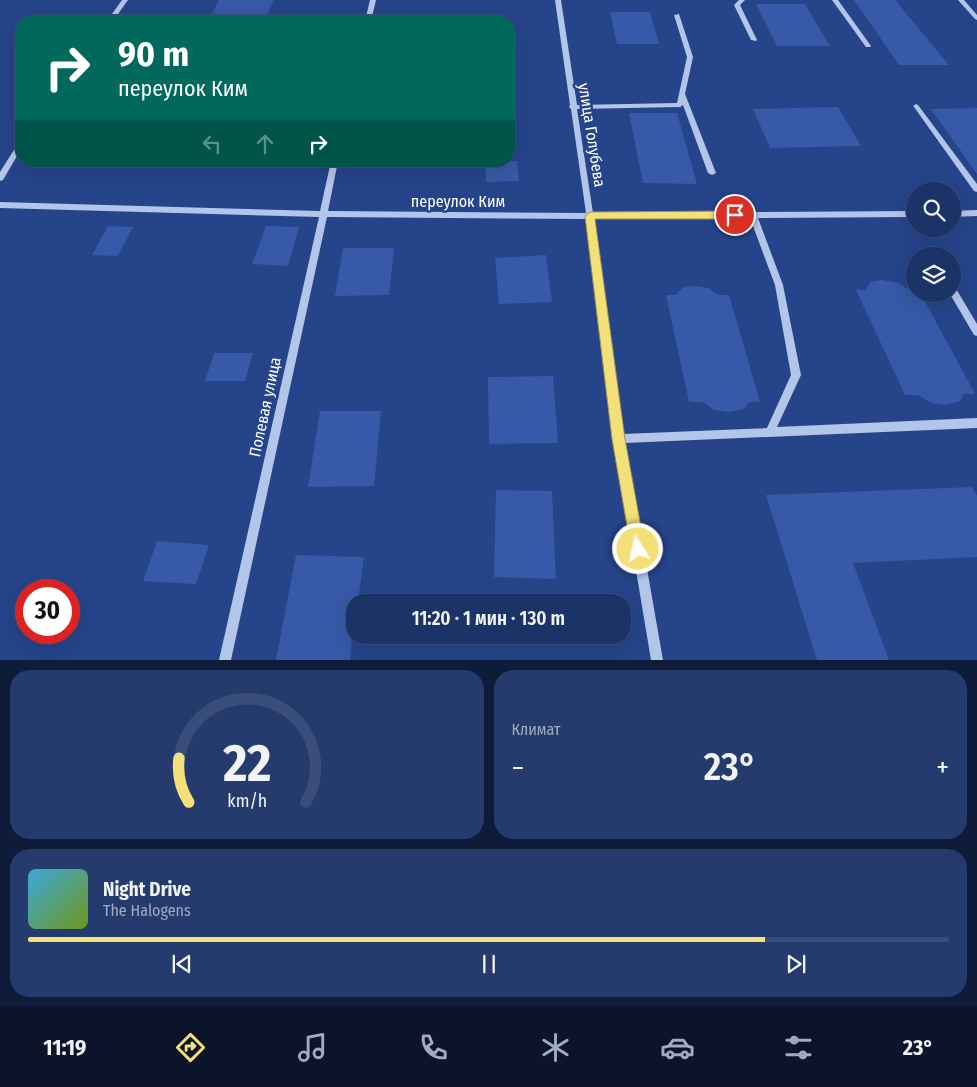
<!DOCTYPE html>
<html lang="ru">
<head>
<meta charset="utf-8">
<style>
  body { margin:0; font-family:"Fira Sans Condensed",sans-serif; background:#253b6e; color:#f1f3f6; height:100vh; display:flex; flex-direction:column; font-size:19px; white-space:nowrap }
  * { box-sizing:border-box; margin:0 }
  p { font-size:16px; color:#a0aac0 }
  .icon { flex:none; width:28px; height:28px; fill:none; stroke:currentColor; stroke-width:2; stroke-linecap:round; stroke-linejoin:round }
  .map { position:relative; height:660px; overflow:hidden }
  .side { display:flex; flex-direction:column; gap:10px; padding:10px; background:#0f1c39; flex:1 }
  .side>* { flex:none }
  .banner { position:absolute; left:15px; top:15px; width:500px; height:152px; border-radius:20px; box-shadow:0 5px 20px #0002,0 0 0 1px #3a4e7c; background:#00695c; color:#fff; overflow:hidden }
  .controls { position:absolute; left:906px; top:182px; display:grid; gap:10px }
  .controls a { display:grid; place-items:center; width:55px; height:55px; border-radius:50%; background:#1c3368; box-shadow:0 5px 20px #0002,0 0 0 1px #3a4e7c; font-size:25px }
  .speed { position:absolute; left:15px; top:579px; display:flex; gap:10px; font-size:25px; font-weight:700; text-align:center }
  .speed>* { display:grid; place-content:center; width:65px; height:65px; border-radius:50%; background:#1c3368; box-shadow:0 5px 20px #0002,0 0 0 1px #3a4e7c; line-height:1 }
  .speed .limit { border:8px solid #d22; background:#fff; color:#111 }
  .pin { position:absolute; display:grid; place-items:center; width:42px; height:42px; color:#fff; margin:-21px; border:2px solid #fff; border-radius:50%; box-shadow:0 1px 5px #0007 }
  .me { position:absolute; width:55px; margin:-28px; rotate:350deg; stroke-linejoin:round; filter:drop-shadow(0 0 4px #0008) }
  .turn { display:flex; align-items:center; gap:18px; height:105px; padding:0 20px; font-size:22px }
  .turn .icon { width:65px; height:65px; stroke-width:2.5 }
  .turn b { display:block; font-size:35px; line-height:42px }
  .lanes { display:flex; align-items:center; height:48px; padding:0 20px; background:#0003; justify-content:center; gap:25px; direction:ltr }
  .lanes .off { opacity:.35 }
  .big { font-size:38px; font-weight:600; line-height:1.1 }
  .side .card { flex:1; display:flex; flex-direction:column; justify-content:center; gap:8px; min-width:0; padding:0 18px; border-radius:20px; background:#253b6e }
  .side .dial { align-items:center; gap:0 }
  .dial svg { height:130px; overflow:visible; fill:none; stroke:#3a4e7c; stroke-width:7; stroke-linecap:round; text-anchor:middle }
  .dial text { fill:#f1f3f6; stroke:none }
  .song { display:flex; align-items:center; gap:15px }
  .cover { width:60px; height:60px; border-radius:8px; background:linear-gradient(135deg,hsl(200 70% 55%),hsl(80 70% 35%)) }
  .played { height:5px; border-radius:2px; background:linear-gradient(90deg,#f3e079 80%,#3a4e7c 80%) }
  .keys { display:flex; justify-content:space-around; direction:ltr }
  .heat { display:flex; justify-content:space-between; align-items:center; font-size:28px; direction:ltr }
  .side .tiles { flex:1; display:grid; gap:10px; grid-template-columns:1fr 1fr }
  .card:last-child { grid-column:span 2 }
  .trip { position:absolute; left:346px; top:594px; width:285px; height:50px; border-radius:20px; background:#1c3368; box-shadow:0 5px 20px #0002,0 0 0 1px #3a4e7c; font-weight:600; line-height:50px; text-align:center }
  .menu { display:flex; height:80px; justify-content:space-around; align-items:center; background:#0b142a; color:#a0aac0 }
  .menu .icon { width:35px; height:35px }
  .menu .selected { color:#f3e079 }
  .menu b { font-size:22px; color:#f1f3f6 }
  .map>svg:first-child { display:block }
  .building { fill:#3759a7 }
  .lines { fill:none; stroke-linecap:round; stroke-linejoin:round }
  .minor { fill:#b4c5ea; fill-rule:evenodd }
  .route { fill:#f3e079; stroke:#9e924f }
  .labels { text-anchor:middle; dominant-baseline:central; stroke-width:5; stroke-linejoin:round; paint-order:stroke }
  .street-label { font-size:16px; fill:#fff; stroke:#26448a }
</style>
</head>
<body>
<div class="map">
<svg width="977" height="660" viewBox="0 0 977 660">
  <rect width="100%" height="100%" fill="#26448a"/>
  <!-- building -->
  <g class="building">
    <path d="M219,0H274L264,21H208Z"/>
    <path d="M854,0H895L949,65H899Z"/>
    <path d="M756,4H805L830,46H777Z"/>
    <path d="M610,12H650L659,44H617Z"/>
    <path d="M838,107L861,146L770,148L753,109Z"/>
    <path d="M977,108V174L931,109Z"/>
    <path d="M629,113H677L697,184L643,183Z"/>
    <path d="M485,161H517L519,181L486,182Z"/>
    <path d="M108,226L133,227L118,256L92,255Z"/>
    <path d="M266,226L299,227L288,266L252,264Z"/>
    <path d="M343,248H394L389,295L335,296Z"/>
    <path d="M546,255L552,302L499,304L495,258Z"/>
    <path d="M882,280L898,283L908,289H915V294H921L975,394H964L960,401L946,405L931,403L918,395H905L856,290H866L870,282Z"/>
    <path d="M694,286L709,288L718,295H729L760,402H749L744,409L729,412L714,410L703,402H689L666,295H676L682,288Z"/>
    <path d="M214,353H253L245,381H205Z"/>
    <path d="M553,376L558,443L489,444L488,377Z"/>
    <path d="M320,411H381L374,486L308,487Z"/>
    <path d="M972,487L977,496V557L853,563L889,660H817L766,495Z"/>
    <path d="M496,490L552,491L556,579L494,577Z"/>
    <path d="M157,541L209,545L196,584L143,581Z"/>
    <path d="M296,555L364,557L358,602H355L350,660H276Z"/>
  </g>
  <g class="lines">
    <!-- minor -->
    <g class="minor">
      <path d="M122,0H128L113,21H107Z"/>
      <path d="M370,0H376L371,21H365Z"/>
      <path d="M555,0H561L577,105L677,103L687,57L674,15L679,14L693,57L685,94L716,173L712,175L708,173L683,105L680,107L577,109L593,213L915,211V217L758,218L783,285L801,375L777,427L977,418V428L625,443L663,660H651L614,439L587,219L327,217L231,660H219L319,217L0,208V202L320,211L331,161H338L328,211L586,213L571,109L569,107L570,105ZM750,218L775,285L791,375L767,428L623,434L594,219Z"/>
      <path d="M739,0H745L740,5L757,40L756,41L751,40L734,5Z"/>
      <path d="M832,0H838L871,46L870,47H866Z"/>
      <path d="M958,0H964L977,15V20L975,19Z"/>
      <path d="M916,104L918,105L977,184V192L974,191L914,107L913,106Z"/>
      <path d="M19,142H21V149L3,180L0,181V172Z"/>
      <path d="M977,210V216L952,217V211Z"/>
      <path d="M933,252L936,253L938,256H930V253Z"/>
      <path d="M952,286L955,287L977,324V336L974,335L950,294H952Z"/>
    </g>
  </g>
  <!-- route -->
  <path class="route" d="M735,211L740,215L735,219H595L625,439L645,549L643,554L638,557L633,554L631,549L612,439L585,216L590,212Z"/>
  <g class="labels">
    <!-- street labels -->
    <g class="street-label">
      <text transform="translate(592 135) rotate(81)">улица Голубева</text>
      <text x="458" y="201">переулок Ким</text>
      <text transform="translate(265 407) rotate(-78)">Полевая улица</text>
    </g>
  </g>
</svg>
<div class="controls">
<a><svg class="icon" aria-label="search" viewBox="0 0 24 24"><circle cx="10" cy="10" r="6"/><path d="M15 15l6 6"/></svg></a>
<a><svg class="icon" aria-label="layers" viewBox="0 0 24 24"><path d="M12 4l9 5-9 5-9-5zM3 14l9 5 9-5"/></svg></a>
</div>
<div class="speed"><div class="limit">30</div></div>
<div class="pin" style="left:735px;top:215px;background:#d93025"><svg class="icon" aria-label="arrive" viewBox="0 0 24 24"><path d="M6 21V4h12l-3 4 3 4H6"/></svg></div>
<svg class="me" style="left:638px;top:549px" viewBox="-20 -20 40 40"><circle r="17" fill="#f3e079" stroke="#fff" stroke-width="3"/><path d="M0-11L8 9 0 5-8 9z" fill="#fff"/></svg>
<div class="trip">11:20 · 1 мин · 130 m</div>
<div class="banner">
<div class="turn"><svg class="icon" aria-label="right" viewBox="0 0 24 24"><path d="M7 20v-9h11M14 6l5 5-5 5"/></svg><div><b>90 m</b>переулок Ким</div></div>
<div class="lanes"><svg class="icon off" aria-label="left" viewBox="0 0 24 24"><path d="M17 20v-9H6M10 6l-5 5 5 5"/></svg><svg class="icon off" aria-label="ahead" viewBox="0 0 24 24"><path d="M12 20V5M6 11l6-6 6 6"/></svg><svg class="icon" aria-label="right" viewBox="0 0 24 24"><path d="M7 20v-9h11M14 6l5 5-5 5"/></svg></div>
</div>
</div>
<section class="side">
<div class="tiles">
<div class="card dial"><svg viewBox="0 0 100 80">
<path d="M14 69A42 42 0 1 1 86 69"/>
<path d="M14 69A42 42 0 0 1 8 42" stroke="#f3e079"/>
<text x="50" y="56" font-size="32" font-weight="700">22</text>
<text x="50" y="72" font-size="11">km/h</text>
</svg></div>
<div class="card"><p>Климат</p>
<div class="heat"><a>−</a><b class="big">23°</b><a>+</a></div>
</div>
<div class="card">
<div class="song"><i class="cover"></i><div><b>Night Drive</b><p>The Halogens</p></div></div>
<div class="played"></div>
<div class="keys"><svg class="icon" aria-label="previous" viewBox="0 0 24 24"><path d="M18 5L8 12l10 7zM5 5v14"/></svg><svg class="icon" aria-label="pause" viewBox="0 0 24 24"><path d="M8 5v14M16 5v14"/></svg><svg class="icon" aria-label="next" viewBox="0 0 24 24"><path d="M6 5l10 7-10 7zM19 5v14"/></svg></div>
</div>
</div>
</section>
<nav class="menu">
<b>11:19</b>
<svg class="icon selected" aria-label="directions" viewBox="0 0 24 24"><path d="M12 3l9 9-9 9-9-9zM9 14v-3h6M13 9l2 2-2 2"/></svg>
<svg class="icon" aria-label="music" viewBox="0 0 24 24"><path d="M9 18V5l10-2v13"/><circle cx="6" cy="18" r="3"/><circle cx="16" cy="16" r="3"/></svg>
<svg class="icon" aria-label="phone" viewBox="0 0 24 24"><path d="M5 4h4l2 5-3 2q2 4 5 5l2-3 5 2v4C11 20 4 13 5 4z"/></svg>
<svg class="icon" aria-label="climate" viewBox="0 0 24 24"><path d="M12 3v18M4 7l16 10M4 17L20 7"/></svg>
<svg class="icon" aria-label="car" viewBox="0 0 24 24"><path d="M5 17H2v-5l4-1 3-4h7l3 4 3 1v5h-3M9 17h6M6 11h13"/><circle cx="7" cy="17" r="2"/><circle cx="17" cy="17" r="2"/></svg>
<svg class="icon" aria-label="filters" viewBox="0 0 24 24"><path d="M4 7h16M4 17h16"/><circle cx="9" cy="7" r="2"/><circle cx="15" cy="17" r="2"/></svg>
<b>23°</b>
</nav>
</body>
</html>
